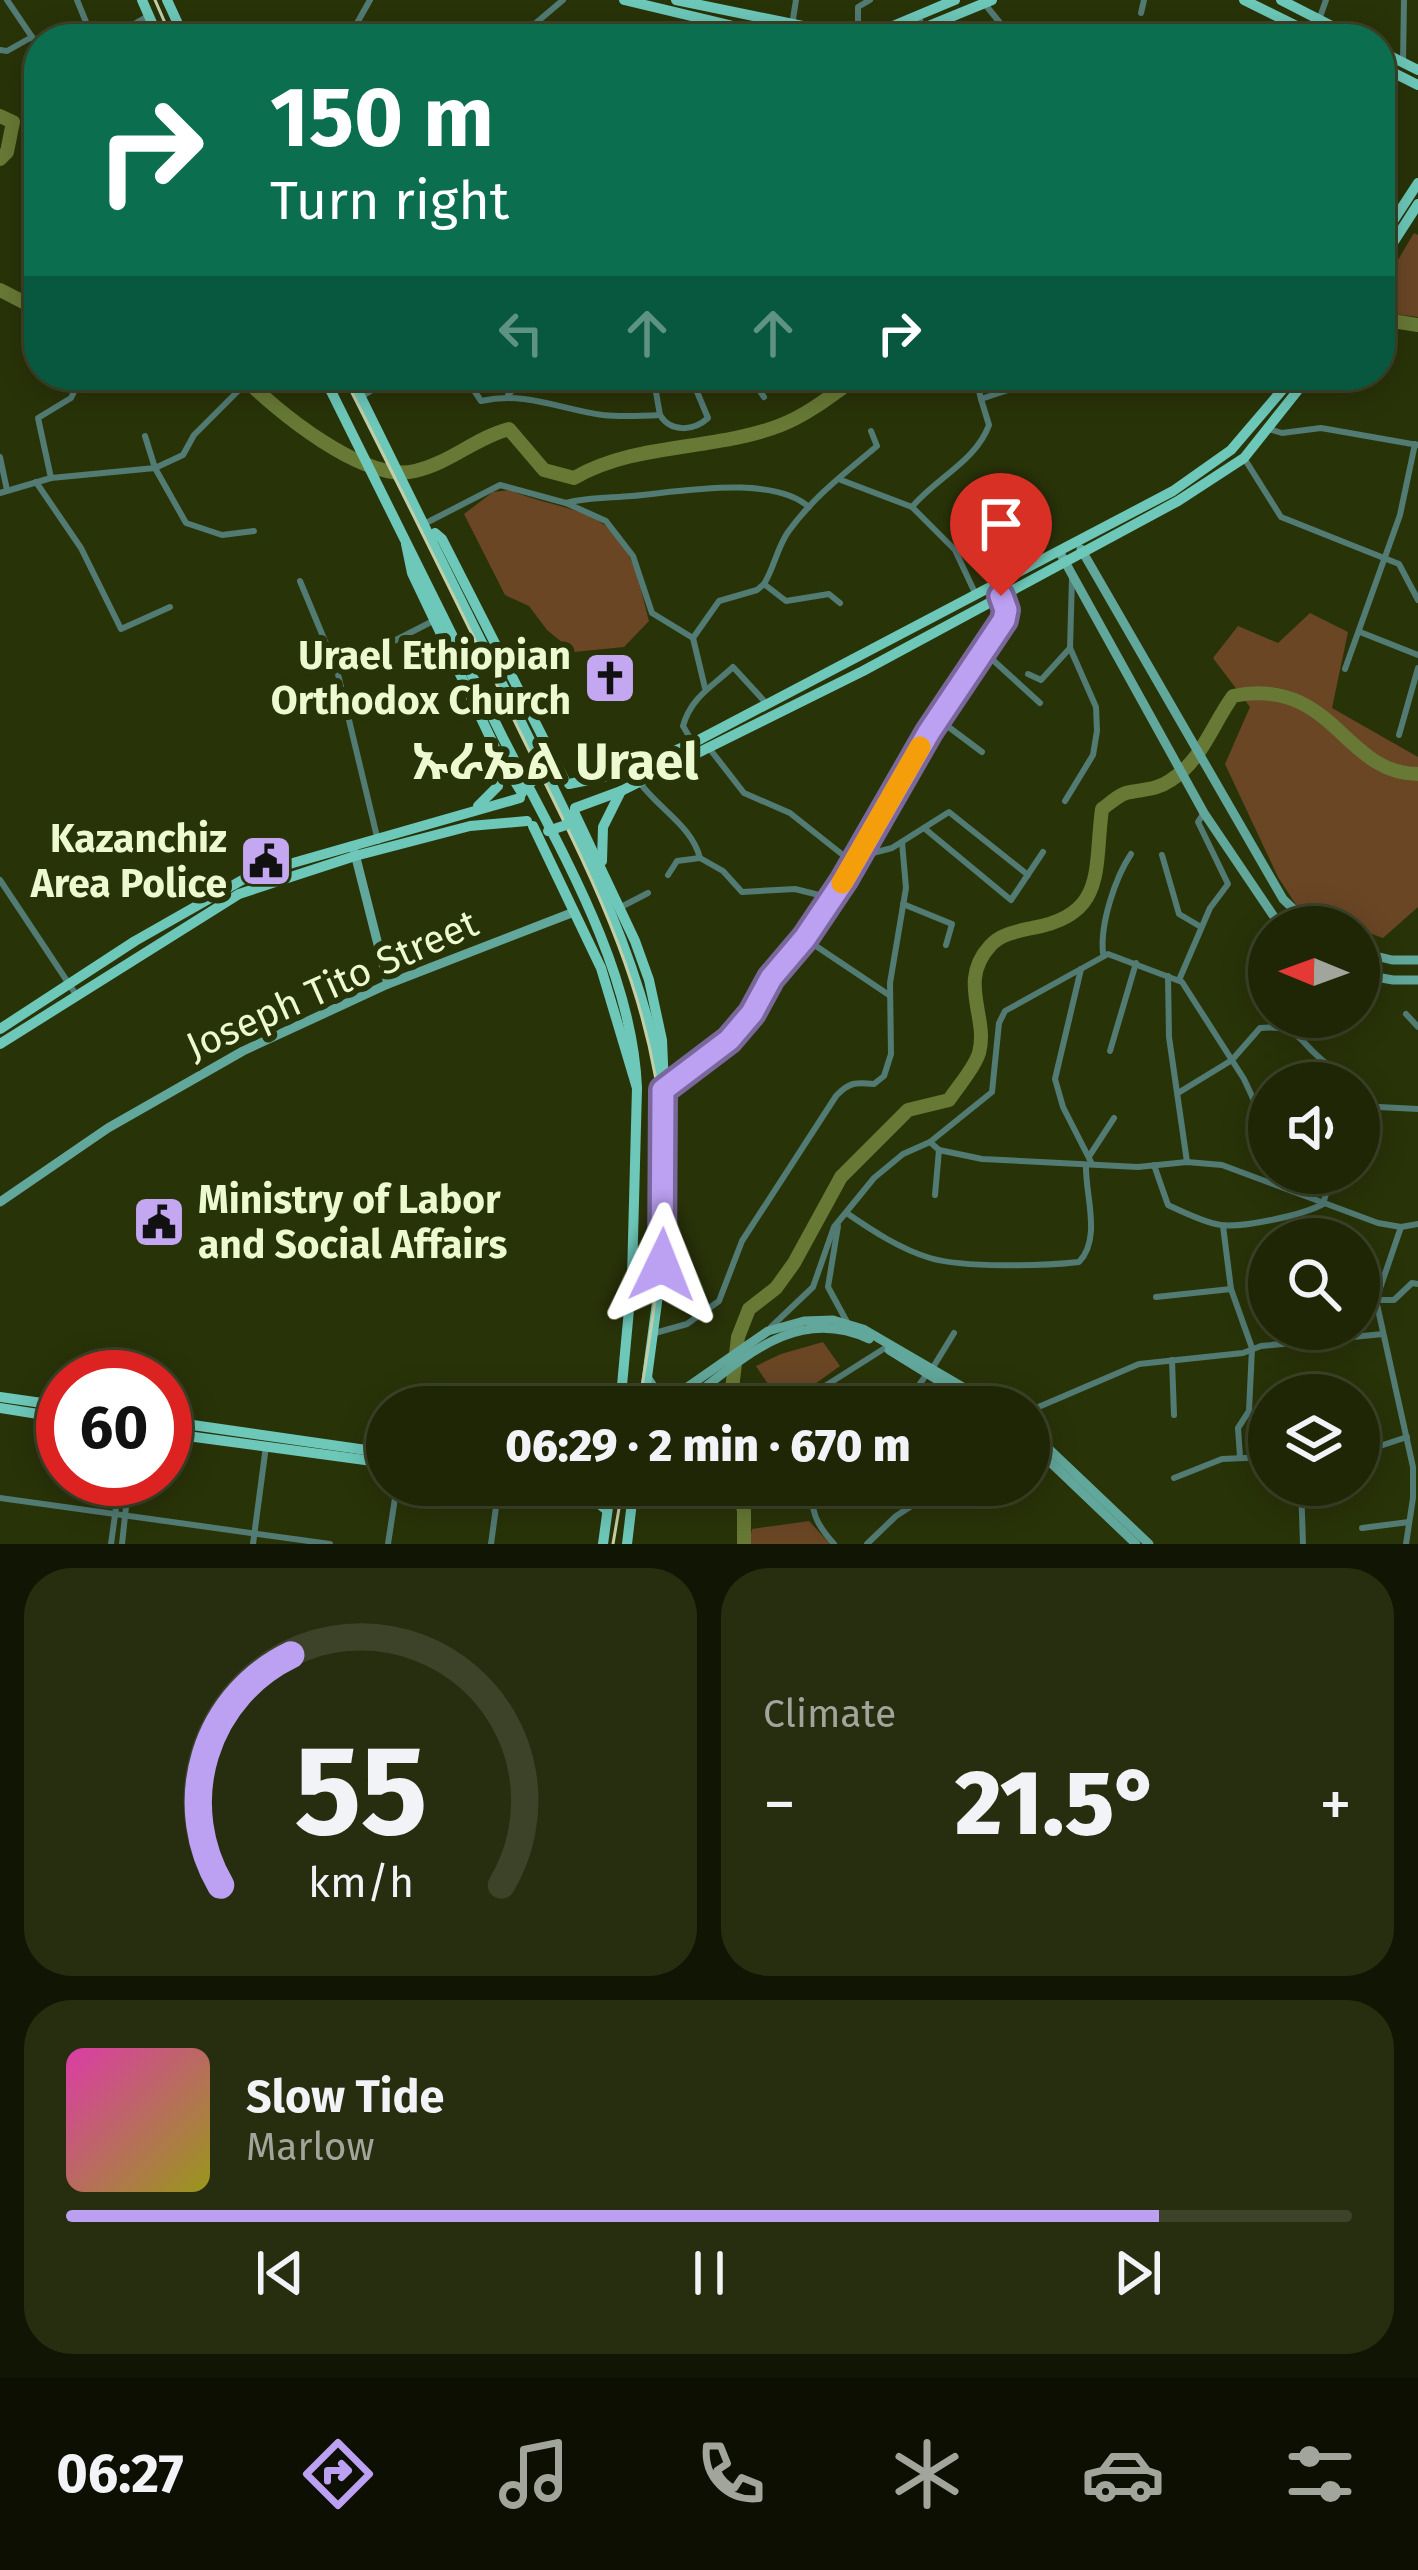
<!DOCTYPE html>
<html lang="en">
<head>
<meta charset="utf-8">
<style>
  body { margin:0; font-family:"Fira Sans","Noto Sans Ethiopic",sans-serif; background:#272e10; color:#f1f3f6; height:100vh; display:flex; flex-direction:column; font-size:45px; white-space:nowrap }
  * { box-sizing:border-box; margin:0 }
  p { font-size:39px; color:#a1a59b }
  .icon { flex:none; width:66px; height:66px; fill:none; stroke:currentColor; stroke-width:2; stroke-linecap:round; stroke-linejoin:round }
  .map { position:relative; height:1544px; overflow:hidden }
  .drawer { display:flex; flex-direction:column; gap:24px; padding:24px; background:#111503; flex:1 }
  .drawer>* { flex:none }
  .guide { position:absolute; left:24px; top:24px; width:1371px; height:366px; border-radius:48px; box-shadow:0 6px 30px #0003,0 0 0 3px #3c4328; background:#0b6e4f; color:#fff; overflow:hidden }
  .needle { width:78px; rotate:271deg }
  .buttons { position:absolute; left:1248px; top:906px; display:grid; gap:24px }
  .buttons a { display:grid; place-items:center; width:132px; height:132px; border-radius:50%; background:#1f2606; box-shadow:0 6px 30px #0003,0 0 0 3px #3c4328; font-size:60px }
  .speed { position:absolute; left:36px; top:1350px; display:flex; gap:24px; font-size:60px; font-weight:700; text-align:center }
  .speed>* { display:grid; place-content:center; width:156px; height:156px; border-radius:50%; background:#1f2606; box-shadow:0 6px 30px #0003,0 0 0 3px #3c4328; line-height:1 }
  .speed .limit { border:18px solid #d22; background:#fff; color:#111 }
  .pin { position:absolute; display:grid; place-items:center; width:102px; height:102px; color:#fff; margin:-123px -51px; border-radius:50% 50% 50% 0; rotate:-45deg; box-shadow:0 0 12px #0007 }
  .pin .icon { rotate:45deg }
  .me { position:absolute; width:132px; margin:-66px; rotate:2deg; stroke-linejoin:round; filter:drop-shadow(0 0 9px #0008) }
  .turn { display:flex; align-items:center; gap:42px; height:252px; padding:0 48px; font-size:54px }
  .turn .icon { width:156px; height:156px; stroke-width:2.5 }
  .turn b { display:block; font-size:84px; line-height:102px }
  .lanes { display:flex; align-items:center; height:114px; padding:0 48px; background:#0003; justify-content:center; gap:60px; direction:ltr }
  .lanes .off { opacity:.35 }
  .big { font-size:90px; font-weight:800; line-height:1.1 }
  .drawer .tile { flex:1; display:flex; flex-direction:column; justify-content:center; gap:18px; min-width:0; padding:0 42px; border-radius:48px; background:#272e10 }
  .drawer .dial { align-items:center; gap:0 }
  .dial svg { height:312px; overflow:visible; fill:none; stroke:#3c4328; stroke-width:7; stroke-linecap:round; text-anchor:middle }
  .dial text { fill:#f1f3f6; stroke:none }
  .song { display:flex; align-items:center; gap:36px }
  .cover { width:144px; height:144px; border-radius:18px; background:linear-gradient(135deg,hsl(320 70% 55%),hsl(60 70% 35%)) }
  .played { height:12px; border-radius:6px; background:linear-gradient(90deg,#bca0f2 85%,#3c4328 85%) }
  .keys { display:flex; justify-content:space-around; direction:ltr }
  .heat { display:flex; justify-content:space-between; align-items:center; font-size:66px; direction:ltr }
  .drawer .tiles { flex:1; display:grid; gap:24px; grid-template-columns:1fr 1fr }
  .tile:last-child { grid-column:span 2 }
  .trip { position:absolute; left:366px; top:1386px; width:684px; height:120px; border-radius:60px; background:#1f2606; box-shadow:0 6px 30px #0003,0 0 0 3px #3c4328; font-weight:800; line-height:120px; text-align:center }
  .menu { display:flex; height:192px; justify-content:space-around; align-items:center; background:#0c0f02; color:#a1a59b }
  .menu .icon { width:84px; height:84px }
  .menu .current { color:#bca0f2 }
  .menu b { font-size:54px; color:#f1f3f6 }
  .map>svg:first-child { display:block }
  .green { fill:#6a4625 }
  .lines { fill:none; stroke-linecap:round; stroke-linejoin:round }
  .river { stroke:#677935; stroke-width:14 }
  .street { stroke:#527b74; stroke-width:6 }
  .secondary { stroke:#62a79b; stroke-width:9 }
  .primary { stroke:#6dc8b9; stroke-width:10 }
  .tram { stroke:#c3cfa7; stroke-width:3 }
  .primary-bridge { stroke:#6dc8b9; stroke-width:10 }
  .route-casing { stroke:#7a689d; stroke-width:30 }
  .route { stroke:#bca0f2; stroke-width:21 }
  .slow { stroke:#f59e0b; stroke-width:21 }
  .labels { text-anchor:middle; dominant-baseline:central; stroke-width:12; stroke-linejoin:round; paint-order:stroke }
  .poi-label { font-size:39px; font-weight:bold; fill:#ecf9d1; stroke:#293308; text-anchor:end }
  .street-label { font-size:39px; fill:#ecf9d1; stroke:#293308 }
  .district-label { font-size:51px; font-weight:bold; fill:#ecf9d1; stroke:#293308 }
</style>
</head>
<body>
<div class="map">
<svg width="1418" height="1544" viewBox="0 0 1418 1544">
  <rect width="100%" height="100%" fill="#293308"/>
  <!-- green -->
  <g class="green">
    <path d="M1414,233L1418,235V317L1380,312V290Z"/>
    <path d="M510,490C536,502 566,505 591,517C632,535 639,583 649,621L624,647L574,652L547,630L529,606L505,595L464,514L493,492Z"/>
    <path d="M1310,613L1348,632L1332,708L1418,757V907L1383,938L1298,908L1278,877L1225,764L1250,707L1213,658L1238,626L1278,643Z"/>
    <path d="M823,1342L840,1366L783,1407L756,1366L781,1354Z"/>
    <path d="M809,1521L830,1544H749L752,1529Z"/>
  </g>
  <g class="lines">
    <!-- river -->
    <g class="river">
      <path d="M0,116L13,122L7,152L0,159"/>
      <path d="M0,290L39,310"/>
      <path d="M1380,319L1418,325"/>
      <path d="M241,375C275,410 365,484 415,471C450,463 475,438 509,429L544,470L574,478C635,442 715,451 781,425C808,415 836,392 860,375"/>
      <path d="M730,1407L738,1337L749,1309L776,1288L794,1263L841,1177L908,1110L949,1100C958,1086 974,1069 979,1053C989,1017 957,982 990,946C1000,934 1018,931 1032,928C1107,915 1094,869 1102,809C1109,804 1117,796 1126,793C1142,789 1155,791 1171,780C1202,760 1212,725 1233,696C1334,676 1343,774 1418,774"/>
      <path d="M738,1485L744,1511V1544"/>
    </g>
    <!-- street -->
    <g class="street">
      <path d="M7,0L32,37"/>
      <path d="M77,0L93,39"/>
      <path d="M984,3L1013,39"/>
      <path d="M1141,13L1144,0"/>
      <path d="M918,17L930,39"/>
      <path d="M858,29V7L870,0"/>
      <path d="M1314,34L1326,0"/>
      <path d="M790,38L796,0"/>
      <path d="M108,39L148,16"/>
      <path d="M348,39L370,0"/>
      <path d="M517,39L563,0"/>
      <path d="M0,50L7,51L32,37L39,45"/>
      <path d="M1403,62L1404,0"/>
      <path d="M39,204L35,213L39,218"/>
      <path d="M464,375L481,401C526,391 559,409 603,415C622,417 641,416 660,415L653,375"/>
      <path d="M749,375L764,397"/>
      <path d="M975,375L981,399"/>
      <path d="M508,395L527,375"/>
      <path d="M361,397L396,375"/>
      <path d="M660,415C671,433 694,431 708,418L690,375"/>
      <path d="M1269,429L1282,433L1321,428L1418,445"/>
      <path d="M145,436L155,468L183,455L194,435L239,390"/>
      <path d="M0,457L7,490"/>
      <path d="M1244,458L1281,517L1399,564L1418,600"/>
      <path d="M51,478L38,418L71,398L82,375"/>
      <path d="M841,480L912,507L955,550L976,595"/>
      <path d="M36,482L81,548L121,629L170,607"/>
      <path d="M0,493L51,478L155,468L186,523L222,535L254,531"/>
      <path d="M566,503C588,497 610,498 632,496C679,492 772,474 809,507"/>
      <path d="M912,507C936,478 976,461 989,425L981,399L1053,375"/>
      <path d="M426,523L500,485L566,503L606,521L633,556L652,613L693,638L705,688"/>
      <path d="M300,581L337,670L378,841"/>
      <path d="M764,584L786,601L829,594L840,603"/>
      <path d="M1360,632L1418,655"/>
      <path d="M693,638L719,601L757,590L764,584C774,568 777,548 788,532C814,496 844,474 877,446L871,431"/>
      <path d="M983,651L1040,703"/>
      <path d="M1345,669L1400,515L1415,444"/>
      <path d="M337,670L435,620"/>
      <path d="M1028,674L1041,680L1070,648"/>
      <path d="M938,719L982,752"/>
      <path d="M1399,735L1418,668"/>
      <path d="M693,743L683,726C691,697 713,686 733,667L767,704"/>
      <path d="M709,748L744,793L790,813L853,863"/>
      <path d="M640,783C659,809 692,826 700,858"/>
      <path d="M1065,801L1093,755L1097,731L1096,707L1070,648L1072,578"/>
      <path d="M924,828L1011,900L1043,852"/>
      <path d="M1162,855L1179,914L1201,927"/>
      <path d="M857,857L892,848L949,812L1028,875"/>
      <path d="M668,875L677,861L700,858L723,871L742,892L795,889L831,898"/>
      <path d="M0,880L77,996"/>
      <path d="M903,904L952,924L946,945"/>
      <path d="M621,907L648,893"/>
      <path d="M804,938L889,995"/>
      <path d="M1103,953C1100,924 1115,878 1131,854"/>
      <path d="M1081,969L1055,1079L1063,1107L1092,1164"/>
      <path d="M1168,976L1169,1037L1187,1162"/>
      <path d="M1179,980L1210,908L1228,884L1198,822L1204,813"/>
      <path d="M1406,1014L1418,1027"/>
      <path d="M1110,1051L1136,963"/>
      <path d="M1178,1093L1232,1060L1260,1028C1299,1025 1296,1038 1321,1059C1328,1066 1340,1069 1349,1074L1350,1083"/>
      <path d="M1359,1106L1418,1109"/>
      <path d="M930,1142L992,1092L999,1023L1005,1011L1108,954L1182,982L1244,1079L1269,1133"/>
      <path d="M1090,1155L1114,1118"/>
      <path d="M1154,1165L1168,1205C1183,1212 1205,1223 1221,1225C1243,1228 1303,1215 1323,1204L1332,1173"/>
      <path d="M935,1195L939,1150"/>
      <path d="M848,1214C873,1231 900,1249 930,1258C963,1268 1044,1266 1079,1262C1102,1238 1085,1195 1086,1165"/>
      <path d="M838,1226L828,1287L847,1322"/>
      <path d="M1223,1226L1231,1289L1252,1348L1249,1411L1238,1428L1240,1457"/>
      <path d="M1401,1227L1376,1300L1413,1467V1498L1406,1544"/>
      <path d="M1156,1297L1231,1289"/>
      <path d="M1376,1300H1394L1412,1283L1418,1284"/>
      <path d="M771,1327L813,1287L834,1227L874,1178L903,1154L930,1142L939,1150L982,1159L1138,1167L1187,1162L1222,1165L1378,1223L1401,1227L1418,1224"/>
      <path d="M655,1333L687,1324L719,1301L742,1241L836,1096C849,1082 856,1082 874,1084L884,1076L891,1054L890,983L906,888L902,842"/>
      <path d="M1172,1360L1174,1415"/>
      <path d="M932,1369L954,1333"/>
      <path d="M1306,1392V1395"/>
      <path d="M792,1407L885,1348"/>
      <path d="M904,1407L926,1375"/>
      <path d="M1029,1411L1139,1364L1243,1353L1261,1346L1383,1334"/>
      <path d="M1359,1453L1407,1437"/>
      <path d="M1174,1478L1222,1459L1269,1457"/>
      <path d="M816,1485C807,1509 818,1526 834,1544"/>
      <path d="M1301,1485L1303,1544"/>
      <path d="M0,1498L330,1544"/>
      <path d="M1362,1528L1409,1522"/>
      <path d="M111,1544L120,1479"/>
      <path d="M122,1544L129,1479"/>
      <path d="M253,1544L266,1446"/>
      <path d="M388,1544L397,1485"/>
      <path d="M491,1544L499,1485"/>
      <path d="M867,1544L896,1516L944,1485"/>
    </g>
    <!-- secondary -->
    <g class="secondary">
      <path d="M1081,549L1283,899L1312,927"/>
      <path d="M1059,551L1204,813L1281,927"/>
      <path d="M354,850L388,984"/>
      <path d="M1359,952L1392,960H1418"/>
      <path d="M1359,974L1393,980H1418"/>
      <path d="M663,1090L729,1040L752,1013L771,978L804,938L843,880L929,732L1006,616L1001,596"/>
      <path d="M0,1202L108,1128L243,1051L388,984L574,912"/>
      <path d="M889,1350L981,1407"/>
      <path d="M647,1377L658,1394L676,1395L768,1331L804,1321L833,1320L863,1329L997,1407"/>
      <path d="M679,1407C737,1365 792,1303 869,1339"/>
      <path d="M1029,1430L1149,1544"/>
      <path d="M1029,1442L1136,1544"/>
    </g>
    <!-- primary -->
    <g class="primary">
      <path d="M142,0L159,39"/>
      <path d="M167,0L185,39"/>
      <path d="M624,0L788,39"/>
      <path d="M676,0L842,34L888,28L955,0"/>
      <path d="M1244,0L1323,39"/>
      <path d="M1281,0L1357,39"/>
      <path d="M897,39L992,0"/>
      <path d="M1380,51L1418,70"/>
      <path d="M1380,66L1418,85"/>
      <path d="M1380,241L1418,183"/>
      <path d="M1380,263L1418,204"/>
      <path d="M323,375C384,496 443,617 503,738C557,844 632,966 637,1088"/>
      <path d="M350,375C407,490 464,605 520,720C577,836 637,949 661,1077"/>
      <path d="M435,533L442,539L564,779"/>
      <path d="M406,544L412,573L500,758L522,793"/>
      <path d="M569,784L618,774L693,743L1173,491L1231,450L1295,375"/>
      <path d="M478,806L498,786L500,761"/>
      <path d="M575,808L621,791L863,671L1178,501L1244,458L1310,375"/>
      <path d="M574,812L635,941L649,980L662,1040L666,1133L662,1265L643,1407"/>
      <path d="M533,826L601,968L637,1088L632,1277L620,1407"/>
      <path d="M602,861L603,827L621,791"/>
      <path d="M0,1029L135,941L251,875L520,798"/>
      <path d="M0,1044L239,894L355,856L470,826L527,821"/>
      <path d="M0,1397L63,1406"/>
      <path d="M0,1408L63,1418"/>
      <path d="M165,1421L387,1453"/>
      <path d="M165,1433L387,1463"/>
      <path d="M533,1485L589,1496L607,1510"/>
      <path d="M603,1544L611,1485"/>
      <path d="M627,1544L634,1485"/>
    </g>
    <!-- tram -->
    <g class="tram">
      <path d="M155,0L172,39"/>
      <path d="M343,375C402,491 460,609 517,726C583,861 651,983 663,1135C671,1226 652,1318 639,1407"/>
      <path d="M613,1544L623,1485"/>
    </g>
    <!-- primary-bridge -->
    <g class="primary-bridge">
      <path d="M525,787L539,776H556"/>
      <path d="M548,831L566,825L572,818"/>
    </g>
  </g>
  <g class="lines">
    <!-- route casing -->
    <g class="route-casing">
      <path id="route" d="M662,1265L663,1090L729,1040L752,1013L771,978L805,938L844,880L929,732L1004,620L1006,610L1001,596"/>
    </g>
    <!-- route -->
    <use href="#route" class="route"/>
    <!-- slow -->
    <path class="slow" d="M842,883L920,747"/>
  </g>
  <!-- icons -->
  <defs>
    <g id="church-square" transform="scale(2.7)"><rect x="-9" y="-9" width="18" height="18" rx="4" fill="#c4a7f1" stroke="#293308"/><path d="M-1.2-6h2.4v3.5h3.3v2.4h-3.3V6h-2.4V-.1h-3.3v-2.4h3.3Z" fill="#111"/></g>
    <g id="civic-square" transform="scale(2.7)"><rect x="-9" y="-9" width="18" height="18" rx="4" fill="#c4a7f1" stroke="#293308"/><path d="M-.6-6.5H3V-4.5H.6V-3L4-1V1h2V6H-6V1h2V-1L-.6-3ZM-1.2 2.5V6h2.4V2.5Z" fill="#111"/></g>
  </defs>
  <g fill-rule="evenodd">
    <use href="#church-square" x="610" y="678"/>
    <use href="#civic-square" x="266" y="861"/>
    <use href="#civic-square" x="159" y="1222"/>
  </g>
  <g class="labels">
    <!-- poi labels -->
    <g class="poi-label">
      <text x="571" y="656">Urael Ethiopian<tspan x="571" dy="45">Orthodox Church</tspan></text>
      <text x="227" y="839">Kazanchiz<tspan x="227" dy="45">Area Police</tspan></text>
      <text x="198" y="1200" text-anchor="start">Ministry of Labor<tspan x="198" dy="45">and Social Affairs</tspan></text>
    </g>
    <!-- street labels -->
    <g class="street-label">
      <text transform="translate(332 985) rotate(-24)">Joseph Tito Street</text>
    </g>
    <!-- district labels -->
    <g class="district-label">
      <text x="555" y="762">ኡራኤል Urael</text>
    </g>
  </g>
</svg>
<div class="buttons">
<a><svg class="needle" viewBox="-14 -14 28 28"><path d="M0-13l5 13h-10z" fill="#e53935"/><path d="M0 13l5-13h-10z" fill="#a1a59b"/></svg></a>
<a><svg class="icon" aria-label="sound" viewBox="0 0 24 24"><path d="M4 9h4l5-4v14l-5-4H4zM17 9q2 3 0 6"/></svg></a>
<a><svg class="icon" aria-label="search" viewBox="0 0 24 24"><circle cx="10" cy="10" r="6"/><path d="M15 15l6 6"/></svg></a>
<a><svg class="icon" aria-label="layers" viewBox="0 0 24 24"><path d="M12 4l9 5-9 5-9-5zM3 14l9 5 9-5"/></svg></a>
</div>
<div class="speed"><div class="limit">60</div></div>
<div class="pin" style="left:1001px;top:596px;background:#d93025"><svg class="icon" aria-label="arrive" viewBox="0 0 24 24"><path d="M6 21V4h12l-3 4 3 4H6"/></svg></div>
<svg class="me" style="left:662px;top:1265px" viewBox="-20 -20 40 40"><path d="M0-17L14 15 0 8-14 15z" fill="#bca0f2" stroke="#fff" stroke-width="4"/></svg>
<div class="trip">06:29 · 2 min · 670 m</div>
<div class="guide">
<div class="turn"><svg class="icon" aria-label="right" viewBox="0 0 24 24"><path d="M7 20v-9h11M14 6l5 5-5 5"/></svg><div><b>150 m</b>Turn right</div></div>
<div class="lanes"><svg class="icon off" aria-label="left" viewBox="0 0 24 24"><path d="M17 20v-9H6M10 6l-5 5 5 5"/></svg><svg class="icon off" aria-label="ahead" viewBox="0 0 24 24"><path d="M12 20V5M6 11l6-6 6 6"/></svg><svg class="icon off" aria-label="ahead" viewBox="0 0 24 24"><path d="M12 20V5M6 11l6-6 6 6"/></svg><svg class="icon" aria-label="right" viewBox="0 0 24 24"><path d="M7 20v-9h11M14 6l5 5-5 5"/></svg></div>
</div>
</div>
<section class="drawer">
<div class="tiles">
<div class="tile dial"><svg viewBox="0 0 100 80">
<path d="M14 69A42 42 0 1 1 86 69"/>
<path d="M14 69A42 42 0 0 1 32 10" stroke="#bca0f2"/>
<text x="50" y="56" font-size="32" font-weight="700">55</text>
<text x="50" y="72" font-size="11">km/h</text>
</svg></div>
<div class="tile"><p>Climate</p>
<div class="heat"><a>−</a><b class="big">21.5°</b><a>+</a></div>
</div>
<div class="tile">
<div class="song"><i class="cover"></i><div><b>Slow Tide</b><p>Marlow</p></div></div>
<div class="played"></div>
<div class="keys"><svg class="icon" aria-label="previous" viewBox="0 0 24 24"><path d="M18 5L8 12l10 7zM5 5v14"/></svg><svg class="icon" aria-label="pause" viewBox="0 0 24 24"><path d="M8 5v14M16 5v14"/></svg><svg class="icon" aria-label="next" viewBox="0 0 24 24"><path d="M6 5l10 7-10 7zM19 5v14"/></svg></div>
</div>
</div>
</section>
<nav class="menu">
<b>06:27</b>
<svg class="icon current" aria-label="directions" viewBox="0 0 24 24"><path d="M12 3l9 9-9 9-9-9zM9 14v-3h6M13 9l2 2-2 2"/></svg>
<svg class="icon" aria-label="music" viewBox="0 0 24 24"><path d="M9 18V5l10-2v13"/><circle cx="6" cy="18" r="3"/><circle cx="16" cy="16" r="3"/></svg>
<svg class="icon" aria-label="phone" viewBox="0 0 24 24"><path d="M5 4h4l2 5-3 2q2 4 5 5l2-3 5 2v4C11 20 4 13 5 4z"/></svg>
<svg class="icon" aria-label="climate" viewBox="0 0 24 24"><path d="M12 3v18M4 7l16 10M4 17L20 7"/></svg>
<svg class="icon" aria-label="car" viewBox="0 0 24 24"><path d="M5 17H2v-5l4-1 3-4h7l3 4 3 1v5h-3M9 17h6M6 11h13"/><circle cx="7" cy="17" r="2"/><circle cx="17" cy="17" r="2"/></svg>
<svg class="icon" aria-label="filters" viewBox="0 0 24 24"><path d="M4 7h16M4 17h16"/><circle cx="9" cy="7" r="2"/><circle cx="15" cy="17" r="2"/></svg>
</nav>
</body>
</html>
